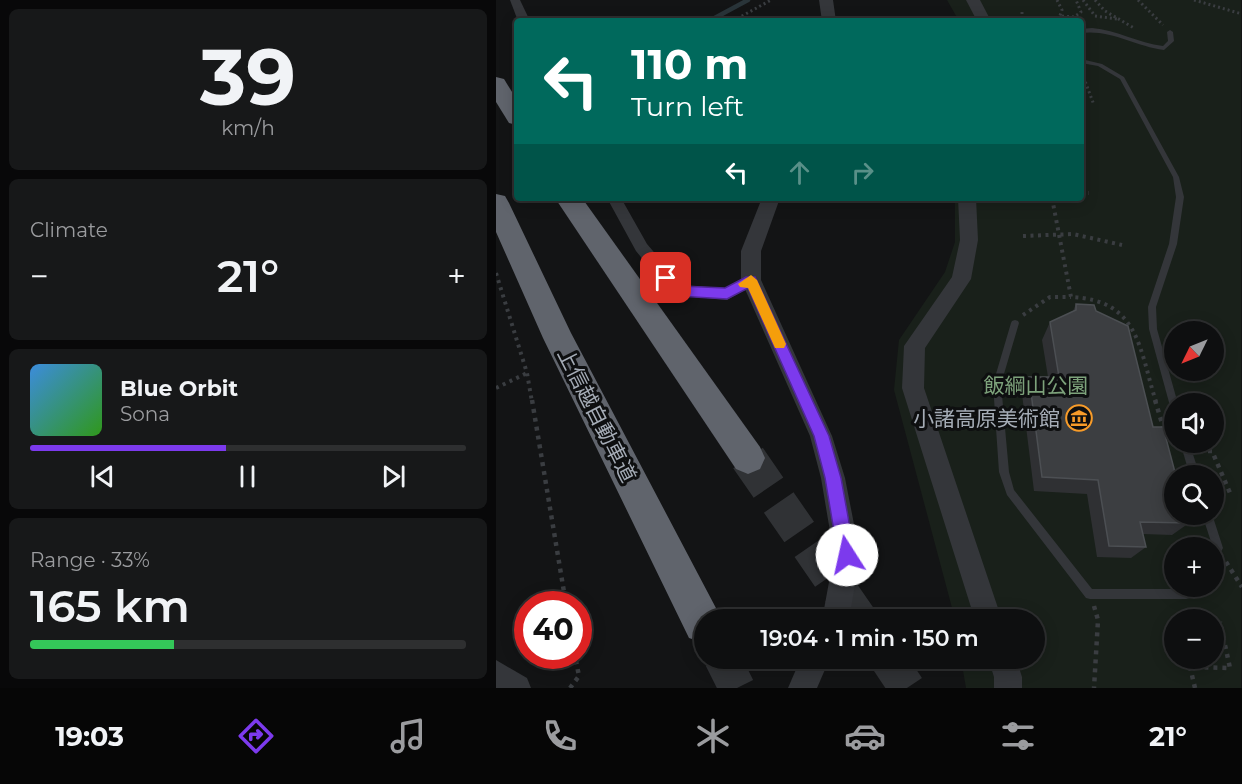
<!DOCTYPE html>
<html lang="en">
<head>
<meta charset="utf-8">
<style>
  body { margin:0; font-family:Montserrat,"Noto Sans JP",sans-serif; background:#171819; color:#f1f3f6; height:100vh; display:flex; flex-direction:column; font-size:22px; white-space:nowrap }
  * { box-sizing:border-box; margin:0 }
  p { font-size:20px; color:#9b9c9f }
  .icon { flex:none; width:33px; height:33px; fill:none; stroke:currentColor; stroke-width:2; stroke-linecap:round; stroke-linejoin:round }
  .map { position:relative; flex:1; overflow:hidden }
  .panel { display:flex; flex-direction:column; gap:9px; padding:9px; background:#080809; width:496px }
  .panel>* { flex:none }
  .hud { position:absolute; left:18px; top:18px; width:570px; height:183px; border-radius:6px; box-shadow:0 3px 15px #0003,0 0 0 2px #2e2f30; background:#00695c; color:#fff; overflow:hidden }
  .needle { width:39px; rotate:227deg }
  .fabs { position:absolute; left:668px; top:321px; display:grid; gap:12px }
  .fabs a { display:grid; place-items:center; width:60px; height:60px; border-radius:50%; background:#0e0f10; box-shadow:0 3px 15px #0003,0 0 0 2px #2e2f30; font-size:30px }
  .speed { position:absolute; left:18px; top:591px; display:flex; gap:12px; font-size:30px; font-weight:700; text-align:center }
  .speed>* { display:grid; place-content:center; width:78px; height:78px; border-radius:50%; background:#0e0f10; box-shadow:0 3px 15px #0003,0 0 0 2px #2e2f30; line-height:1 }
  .speed .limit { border:9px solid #d22; background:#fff; color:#111 }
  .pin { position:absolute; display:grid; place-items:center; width:51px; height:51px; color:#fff; margin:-26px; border-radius:12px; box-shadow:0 3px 9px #0006 }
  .me { position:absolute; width:66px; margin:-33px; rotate:350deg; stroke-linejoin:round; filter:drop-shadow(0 0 4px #0008) }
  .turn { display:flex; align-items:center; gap:21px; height:126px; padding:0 18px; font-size:27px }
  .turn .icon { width:78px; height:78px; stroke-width:2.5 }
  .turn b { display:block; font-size:42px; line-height:51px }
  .lanes { display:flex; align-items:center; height:57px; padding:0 18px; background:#0003; justify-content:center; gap:30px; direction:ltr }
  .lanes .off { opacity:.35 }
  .big { font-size:45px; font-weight:600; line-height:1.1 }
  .panel .tile { flex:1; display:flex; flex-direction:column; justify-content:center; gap:9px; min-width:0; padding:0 21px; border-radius:9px; background:#171819 }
  .panel .dial { align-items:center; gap:0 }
  .dial b { font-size:78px; line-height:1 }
  .song { display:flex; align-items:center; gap:18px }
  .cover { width:72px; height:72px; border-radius:9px; background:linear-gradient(135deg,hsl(210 70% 55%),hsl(110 70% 35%)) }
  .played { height:6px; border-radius:3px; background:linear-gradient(90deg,#7c3aed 45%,#2e2f30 45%) }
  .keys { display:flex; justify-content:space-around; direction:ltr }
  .heat { display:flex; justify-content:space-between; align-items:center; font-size:33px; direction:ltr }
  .charge { height:9px; border-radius:4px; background:linear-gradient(90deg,#34c759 33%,#2e2f30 0) }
  .trip { position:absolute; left:198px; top:609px; width:351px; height:60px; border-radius:30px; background:#0e0f10; box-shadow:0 3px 15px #0003,0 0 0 2px #2e2f30; font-weight:600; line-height:60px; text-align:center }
  .tab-bar { display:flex; height:96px; justify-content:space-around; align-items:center; background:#060606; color:#9b9c9f }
  .tab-bar .icon { width:42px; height:42px }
  .tab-bar .active { color:#7c3aed }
  .tab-bar b { font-size:27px; color:#f1f3f6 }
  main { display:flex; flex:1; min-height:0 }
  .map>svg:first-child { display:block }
  .green { fill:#19201a; fill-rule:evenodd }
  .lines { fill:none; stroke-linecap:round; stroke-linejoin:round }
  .stream { stroke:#293439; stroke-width:4.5 }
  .motorway-tunnel { stroke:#303235; stroke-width:36; stroke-dasharray:36 18; stroke-linecap:butt }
  .path-far2 { stroke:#3a3d41; stroke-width:3; stroke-dasharray:2 3; stroke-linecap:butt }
  .path-far1 { stroke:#3a3d41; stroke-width:4; stroke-dasharray:3 4.5; stroke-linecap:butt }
  .path { stroke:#3a3d41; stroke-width:4.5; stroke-dasharray:4 5; stroke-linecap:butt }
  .service { fill:#34363a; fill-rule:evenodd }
  .minor { fill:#34363a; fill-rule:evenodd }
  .tertiary { fill:#34363a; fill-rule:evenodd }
  .motorway { fill:#60646c; fill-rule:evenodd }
  .wall { fill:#2f3033 }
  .building { fill:#3c3e41; stroke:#4c4f53; stroke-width:1.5 }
  .route { fill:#7c3aed; stroke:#51269a; stroke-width:1.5 }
  .slow { fill:#f59e0b }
  .labels { text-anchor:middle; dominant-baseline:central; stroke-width:6; stroke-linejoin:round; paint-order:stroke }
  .park-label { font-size:21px; fill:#7da27b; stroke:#0e0f10 }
  .street-label { font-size:21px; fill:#a5acb6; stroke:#0e0f10 }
  .poi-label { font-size:21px; fill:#a5acb6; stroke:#0e0f10; text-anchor:end }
</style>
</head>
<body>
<main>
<section class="panel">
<div class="tile dial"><b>39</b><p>km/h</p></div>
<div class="tile"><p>Climate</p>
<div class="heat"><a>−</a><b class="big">21°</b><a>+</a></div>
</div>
<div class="tile">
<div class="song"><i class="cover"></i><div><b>Blue Orbit</b><p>Sona</p></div></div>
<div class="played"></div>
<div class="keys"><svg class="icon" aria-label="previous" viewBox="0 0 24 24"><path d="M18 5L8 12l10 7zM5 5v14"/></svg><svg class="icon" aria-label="pause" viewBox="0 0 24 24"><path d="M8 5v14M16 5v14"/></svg><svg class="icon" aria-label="next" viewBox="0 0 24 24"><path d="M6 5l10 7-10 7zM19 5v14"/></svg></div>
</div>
<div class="tile"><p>Range · 33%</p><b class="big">165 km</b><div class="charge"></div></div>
</section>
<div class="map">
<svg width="746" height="688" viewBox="0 0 746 688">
  <rect width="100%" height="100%" fill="#131415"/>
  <!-- green -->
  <path class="green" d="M451,0H745V688H470L465,659L538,658V620L459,619L398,390L403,340L449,272L459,242V198H585V21H463ZM678,332H717V370H678ZM678,404H717V442H678ZM678,476H717V514H678ZM678,548H717V586H678ZM678,620H717V658H678Z"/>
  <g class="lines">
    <!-- stream -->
    <path class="stream" d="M213,21L252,0"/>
    <!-- motorway-tunnel -->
    <g class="motorway-tunnel">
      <path d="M252,458L364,620"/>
      <path d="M226,658L241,688"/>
      <path d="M391,658L411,688"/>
    </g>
    <!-- path-far2 -->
    <g class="path-far2">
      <path d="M561,0L566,10L562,21"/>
      <path d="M587,0L599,16L621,19"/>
      <path d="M599,0L609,11L638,28"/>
      <path d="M642,0L667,25"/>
      <path d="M698,0L746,14"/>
      <path d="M526,12V21"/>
      <path d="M566,16L578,17L585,12L580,0"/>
      <path d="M237,21L275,0"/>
      <path d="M585,81H589L598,105"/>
    </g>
    <!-- path-far1 -->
    <g class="path-far1">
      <path d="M585,193H593"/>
      <path d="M556,198L575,297C643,300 643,348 660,402"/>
      <path d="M527,236L577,234L626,245"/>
      <path d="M0,273L31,373L36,402"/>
      <path d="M527,315L554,297H575"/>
      <path d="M0,388L31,373"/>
    </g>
    <!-- path -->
    <g class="path">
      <path d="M36,400L70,604"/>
      <path d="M659,400L671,440"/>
      <path d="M703,451H716L734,493"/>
      <path d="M730,562L746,587"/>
      <path d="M598,606L602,620L598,688"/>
      <path d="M74,688L83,676L79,656"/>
      <path d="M699,688L694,667L734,668L724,622"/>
    </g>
    <!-- service -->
    <g class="service">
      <path d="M596,28C621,30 642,43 667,46L672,41L671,32L674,30L677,32L678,41L668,50C639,46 614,29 585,33V29Z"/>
      <path d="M585,59L606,64L628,77L683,177L688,197L681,244L660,307L661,329L682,404H678V410L675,409L674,406L653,329L652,307L673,244L680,197L677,177L624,79L602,66L585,63Z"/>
      <path d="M519,320L522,321L523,323L505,384L513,472L518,490L596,589H687L689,586H700L694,598L690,599H594L590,598L511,495L503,472L497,384L515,323L516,321Z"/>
      <path d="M684,442H693L704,476H694Z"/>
      <path d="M706,514H716L727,548L721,559L717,560V548Z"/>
    </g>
    <!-- minor -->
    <g class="minor">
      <path d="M14,0H24L34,21H22Z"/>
      <path d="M111,198H125L151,244L186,285L229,288L255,274L260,276L263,280L260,284L231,300L176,295L140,251Z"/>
    </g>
    <!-- tertiary -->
    <g class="tertiary">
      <path d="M323,0H337L340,21H326Z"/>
      <path d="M470,0H484L495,21H481Z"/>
      <path d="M266,198H284L265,251V280L336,436L349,478L364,555L353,620H326L338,555L325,478L314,436L245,280V251Z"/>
      <path d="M462,198H480L482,240L475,279L429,348L428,388L506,620H479L406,388L408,346L456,277L464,240Z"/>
      <path d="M305,658H334L321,688H292Z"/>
      <path d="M492,658H520L526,677V688H498V677Z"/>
      <path d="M0,660L31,678L35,688H0Z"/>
    </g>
    <!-- motorway -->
    <g class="motorway">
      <path d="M0,77L8,79L21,100V125L13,123L0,102Z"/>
      <path d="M0,194L9,196L13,203L75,333L221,610L224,620H208V643L193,638L47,338L0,232Z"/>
      <path d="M59,198H86L264,447L269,458L264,469L252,474L240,469Z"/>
    </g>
  </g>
  <!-- wall -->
  <path class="wall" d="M580,304L600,311L657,427L693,523L676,535L647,534L650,547L635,558L601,557L591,494L538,491L526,394L533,377H552L546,340L554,322L577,311Z"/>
  <!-- building -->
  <path class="building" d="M580,304L598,305L600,311L632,326L657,427H667L680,476H678V514H690L693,523L644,522L650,547L613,546L602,480L546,477L533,377H563L554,322L580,310Z"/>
  <!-- route -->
  <path class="route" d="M170,273L185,286L229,288L250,277H259L333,436L345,478L359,555L356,561L351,563L345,561L342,555L329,478L318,436L252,288L231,299L182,296L177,295L164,278Z"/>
  <!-- slow -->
  <path class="slow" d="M255,275L261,280L290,344L288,348H279L252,288L244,287L242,284Z"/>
  <!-- icons -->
  <defs>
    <g id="museum-ring" transform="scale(1.35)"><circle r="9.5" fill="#0e0f10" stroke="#f79b29" stroke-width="1.5"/><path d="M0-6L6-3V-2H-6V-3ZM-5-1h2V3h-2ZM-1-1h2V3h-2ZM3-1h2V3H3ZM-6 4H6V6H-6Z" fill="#f79b29"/></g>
  </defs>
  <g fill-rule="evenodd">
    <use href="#museum-ring" x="583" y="418"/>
  </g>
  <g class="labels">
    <!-- park labels -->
    <g class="park-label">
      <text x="540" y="385">飯綱山公園</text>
    </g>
    <!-- street labels -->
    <g class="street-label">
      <text transform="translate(101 415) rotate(63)">上信越自動車道</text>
    </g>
    <!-- poi labels -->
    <g class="poi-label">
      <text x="564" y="418">小諸高原美術館</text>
    </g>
  </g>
</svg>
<div class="fabs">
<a><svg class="needle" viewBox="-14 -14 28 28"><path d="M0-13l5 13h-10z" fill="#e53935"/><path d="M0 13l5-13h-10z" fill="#9b9c9f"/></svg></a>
<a><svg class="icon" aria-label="sound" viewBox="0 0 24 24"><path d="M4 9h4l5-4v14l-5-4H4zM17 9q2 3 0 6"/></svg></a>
<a><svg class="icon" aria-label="search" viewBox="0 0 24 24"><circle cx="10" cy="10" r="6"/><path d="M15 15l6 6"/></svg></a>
<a>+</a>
<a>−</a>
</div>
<div class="speed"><div class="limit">40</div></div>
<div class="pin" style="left:170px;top:278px;background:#d93025"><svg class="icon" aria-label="arrive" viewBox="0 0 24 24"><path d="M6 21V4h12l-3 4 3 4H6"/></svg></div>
<svg class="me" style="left:351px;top:555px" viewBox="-20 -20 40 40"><circle r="19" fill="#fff"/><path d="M0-13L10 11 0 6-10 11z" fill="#7c3aed"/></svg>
<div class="trip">19:04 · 1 min · 150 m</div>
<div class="hud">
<div class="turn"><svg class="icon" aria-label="left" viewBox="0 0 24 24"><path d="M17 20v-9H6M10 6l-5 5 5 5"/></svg><div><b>110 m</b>Turn left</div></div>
<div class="lanes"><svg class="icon" aria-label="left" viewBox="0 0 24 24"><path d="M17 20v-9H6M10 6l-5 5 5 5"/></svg><svg class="icon off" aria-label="ahead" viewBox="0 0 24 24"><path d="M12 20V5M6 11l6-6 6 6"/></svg><svg class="icon off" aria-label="right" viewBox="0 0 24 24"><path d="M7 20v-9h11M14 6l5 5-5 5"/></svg></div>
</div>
</div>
</main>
<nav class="tab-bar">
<b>19:03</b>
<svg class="icon active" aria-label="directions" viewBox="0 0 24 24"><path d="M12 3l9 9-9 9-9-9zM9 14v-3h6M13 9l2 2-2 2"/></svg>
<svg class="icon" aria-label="music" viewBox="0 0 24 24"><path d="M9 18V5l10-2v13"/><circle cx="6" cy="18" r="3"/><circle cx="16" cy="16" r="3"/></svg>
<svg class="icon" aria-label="phone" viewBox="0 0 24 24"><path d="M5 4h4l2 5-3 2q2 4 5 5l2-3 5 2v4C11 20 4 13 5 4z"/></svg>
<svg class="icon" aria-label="climate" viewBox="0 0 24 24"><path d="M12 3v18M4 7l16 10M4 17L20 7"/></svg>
<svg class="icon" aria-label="car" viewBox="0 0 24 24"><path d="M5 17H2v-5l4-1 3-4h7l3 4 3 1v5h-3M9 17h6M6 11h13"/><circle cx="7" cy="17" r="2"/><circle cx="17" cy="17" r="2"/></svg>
<svg class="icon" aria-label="filters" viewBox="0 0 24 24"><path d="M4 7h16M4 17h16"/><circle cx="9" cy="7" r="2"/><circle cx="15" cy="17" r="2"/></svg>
<b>21°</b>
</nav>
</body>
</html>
